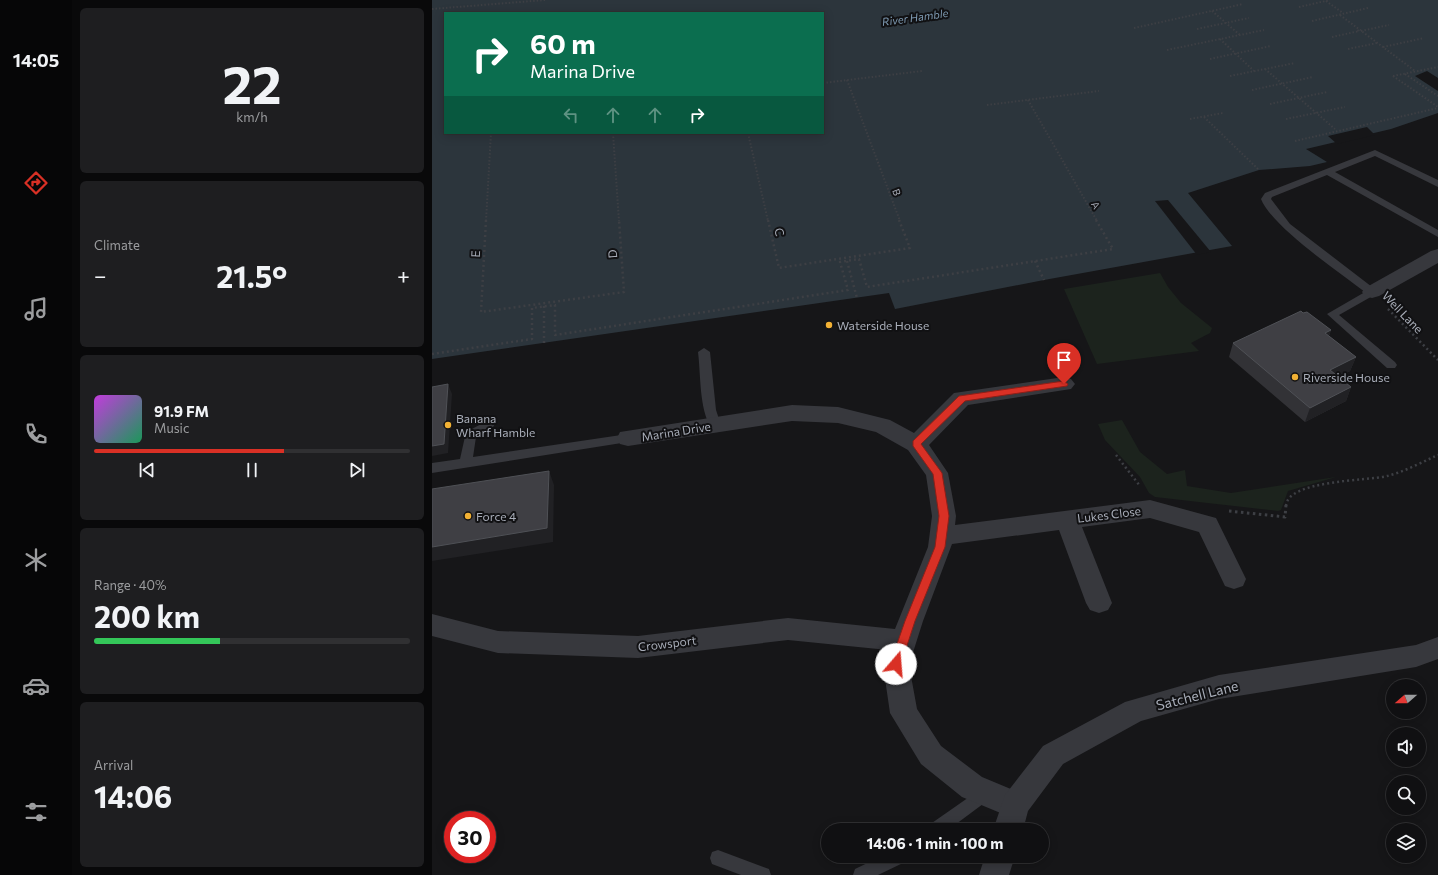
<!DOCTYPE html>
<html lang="en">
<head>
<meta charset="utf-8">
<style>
  body { margin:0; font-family:Commissioner,sans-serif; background:#1e1e20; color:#f1f3f6; height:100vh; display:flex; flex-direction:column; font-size:15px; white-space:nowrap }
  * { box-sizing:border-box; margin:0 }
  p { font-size:13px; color:#9c9d9f }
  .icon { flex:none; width:22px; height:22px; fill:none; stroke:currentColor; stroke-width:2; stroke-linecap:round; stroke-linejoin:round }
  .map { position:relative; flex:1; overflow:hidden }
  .sheet { display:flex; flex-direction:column; gap:8px; padding:8px; background:#09090a; width:360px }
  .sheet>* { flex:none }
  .hud { position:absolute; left:12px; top:12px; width:380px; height:122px; border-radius:0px; box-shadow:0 2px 10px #0003,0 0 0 1px #303032; background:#0b6e4f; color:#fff; overflow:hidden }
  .needle { width:26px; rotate:250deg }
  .controls { position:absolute; left:954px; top:679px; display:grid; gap:8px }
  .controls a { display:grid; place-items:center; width:40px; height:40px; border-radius:50%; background:#101012; box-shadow:0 2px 10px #0003,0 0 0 1px #303032; font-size:20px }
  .speed { position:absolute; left:12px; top:811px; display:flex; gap:8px; font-size:20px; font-weight:700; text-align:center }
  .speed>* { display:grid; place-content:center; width:52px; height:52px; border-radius:50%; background:#101012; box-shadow:0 2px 10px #0003,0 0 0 1px #303032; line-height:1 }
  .speed .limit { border:6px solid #d22; background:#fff; color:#111 }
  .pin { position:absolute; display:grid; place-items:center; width:34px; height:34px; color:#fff; margin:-41px -17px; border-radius:50% 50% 50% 0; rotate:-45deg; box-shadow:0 0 4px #0007 }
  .pin .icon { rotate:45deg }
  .me { position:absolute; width:44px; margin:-22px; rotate:18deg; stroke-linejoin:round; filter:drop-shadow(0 0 3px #0008) }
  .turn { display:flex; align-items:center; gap:14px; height:84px; padding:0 20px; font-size:18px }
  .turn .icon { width:52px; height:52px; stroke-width:2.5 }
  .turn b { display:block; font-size:28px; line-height:34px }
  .lanes { display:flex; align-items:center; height:38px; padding:0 20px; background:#0003; justify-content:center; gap:20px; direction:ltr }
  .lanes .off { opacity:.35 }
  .big { font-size:30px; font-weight:700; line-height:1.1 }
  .sheet .tile { flex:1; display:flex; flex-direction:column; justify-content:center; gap:6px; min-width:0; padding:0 14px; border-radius:6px; background:#1e1e20 }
  .sheet .dial { align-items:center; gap:0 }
  .dial b { font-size:52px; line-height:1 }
  .song { display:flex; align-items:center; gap:12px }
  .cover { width:48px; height:48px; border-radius:6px; background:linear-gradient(135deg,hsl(290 70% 55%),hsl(150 70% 35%)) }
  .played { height:4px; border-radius:2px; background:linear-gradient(90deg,#d93025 60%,#303032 60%) }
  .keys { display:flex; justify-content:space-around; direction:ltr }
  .heat { display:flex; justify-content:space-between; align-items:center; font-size:22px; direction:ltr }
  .charge { height:6px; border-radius:3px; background:linear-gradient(90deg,#34c759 40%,#303032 0) }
  .trip { position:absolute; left:389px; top:823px; width:228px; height:40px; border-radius:20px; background:#101012; box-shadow:0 2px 10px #0003,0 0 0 1px #303032; font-weight:700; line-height:40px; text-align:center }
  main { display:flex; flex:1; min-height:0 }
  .tabs { display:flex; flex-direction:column; width:72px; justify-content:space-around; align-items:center; background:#060607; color:#9c9d9f }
  .tabs .icon { width:28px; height:28px }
  .tabs .active { color:#d93025 }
  .tabs b { font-size:18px; color:#f1f3f6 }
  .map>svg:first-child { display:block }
  .green { fill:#1c231d }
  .water { fill:#2c353c; fill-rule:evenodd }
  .pier { fill:#161618 }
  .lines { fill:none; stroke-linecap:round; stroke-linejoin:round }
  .path-far2 { stroke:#3d3f44; stroke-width:2; stroke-dasharray:1.5 2; stroke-linecap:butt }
  .path-far1 { stroke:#3d3f44; stroke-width:2.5; stroke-dasharray:2 3; stroke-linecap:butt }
  .path { stroke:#3d3f44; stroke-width:3; stroke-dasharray:2.5 3.5; stroke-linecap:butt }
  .service { fill:#37383d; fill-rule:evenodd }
  .minor { fill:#37383d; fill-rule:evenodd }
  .tertiary { fill:#37383d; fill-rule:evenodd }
  .wall { fill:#323236 }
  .shaded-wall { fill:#212124 }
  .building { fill:#3f3f44; stroke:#4f5156 }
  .route { fill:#d93025; stroke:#8d1f18 }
  .poi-dot { fill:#f2b134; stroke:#111113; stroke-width:1.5 }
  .labels { text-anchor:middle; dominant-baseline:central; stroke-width:4; stroke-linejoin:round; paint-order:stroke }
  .far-street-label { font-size:10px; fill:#a8adb8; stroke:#111113 }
  .far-water-label { font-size:11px; font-style:italic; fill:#7f9bb3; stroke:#111113 }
  .street-label { font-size:12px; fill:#a8adb8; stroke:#111113 }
  .poi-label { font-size:12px; fill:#a8adb8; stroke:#111113; text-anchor:start }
  .near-street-label { font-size:14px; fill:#a8adb8; stroke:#111113 }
</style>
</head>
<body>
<main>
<nav class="tabs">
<b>14:05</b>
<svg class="icon active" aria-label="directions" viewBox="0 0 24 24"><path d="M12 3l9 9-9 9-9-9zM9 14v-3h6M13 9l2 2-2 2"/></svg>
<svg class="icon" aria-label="music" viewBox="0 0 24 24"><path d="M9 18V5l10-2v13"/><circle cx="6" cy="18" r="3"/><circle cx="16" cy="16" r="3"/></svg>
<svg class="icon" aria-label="phone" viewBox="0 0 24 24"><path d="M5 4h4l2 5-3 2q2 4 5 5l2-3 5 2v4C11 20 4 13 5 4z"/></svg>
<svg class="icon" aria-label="climate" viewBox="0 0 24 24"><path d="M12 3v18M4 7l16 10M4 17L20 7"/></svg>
<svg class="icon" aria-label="car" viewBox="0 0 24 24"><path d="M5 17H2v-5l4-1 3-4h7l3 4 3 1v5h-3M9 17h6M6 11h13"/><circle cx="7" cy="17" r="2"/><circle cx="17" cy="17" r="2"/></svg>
<svg class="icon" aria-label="filters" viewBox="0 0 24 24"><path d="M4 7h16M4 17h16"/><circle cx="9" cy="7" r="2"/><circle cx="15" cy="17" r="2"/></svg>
</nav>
<section class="sheet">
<div class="tile dial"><b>22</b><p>km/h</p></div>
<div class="tile"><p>Climate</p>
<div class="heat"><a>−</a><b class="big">21.5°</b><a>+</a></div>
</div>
<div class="tile">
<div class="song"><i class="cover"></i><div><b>91.9 FM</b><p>Music</p></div></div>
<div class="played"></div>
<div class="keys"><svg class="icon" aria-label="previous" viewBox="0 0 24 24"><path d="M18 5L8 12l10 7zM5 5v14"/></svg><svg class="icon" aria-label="pause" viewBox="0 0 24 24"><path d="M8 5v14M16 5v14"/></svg><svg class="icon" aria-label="next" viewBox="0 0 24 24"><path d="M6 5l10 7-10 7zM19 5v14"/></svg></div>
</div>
<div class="tile"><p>Range · 40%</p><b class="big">200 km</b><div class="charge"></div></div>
<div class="tile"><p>Arrival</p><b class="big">14:06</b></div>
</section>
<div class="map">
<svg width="1006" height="875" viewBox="0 0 1006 875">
  <rect width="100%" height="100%" fill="#161618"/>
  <!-- green -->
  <g class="green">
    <path d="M728,273L736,287L749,303L780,328L778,333L759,343L767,351L665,364L632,289Z"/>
    <path d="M690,420L708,452L735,474L753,470L755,486L799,493L904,477L856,491L849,510L846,511L723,497L717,493L708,477L673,440L666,424Z"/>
  </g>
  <!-- water -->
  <path class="water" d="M0,0H1006V113L959,129L874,149L895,162L878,166L827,170L756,193L800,246L612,280L463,309L457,293L0,359ZM13,13H391V133H13Z"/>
  <!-- pier -->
  <g class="pier">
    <path d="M995,71L1006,78V91L983,76Z"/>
    <path d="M935,127L943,135L905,144L896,136Z"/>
    <path d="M736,200L779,252L765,255L723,201Z"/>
  </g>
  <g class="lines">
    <!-- path-far2 -->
    <g class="path-far2">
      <path d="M894,1L911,13"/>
      <path d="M867,7L898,0"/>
      <path d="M0,9L113,0"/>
      <path d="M780,11L808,35"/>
      <path d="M908,15L983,71"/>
      <path d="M880,21L936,8"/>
      <path d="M702,28L811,4"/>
      <path d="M765,29L817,18"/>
      <path d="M929,31L957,25"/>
      <path d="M900,37L927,31L925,30"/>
      <path d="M788,39L822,71"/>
      <path d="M951,47L992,38"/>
      <path d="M916,49L945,43"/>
      <path d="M735,50L832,30"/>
      <path d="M778,59L839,46"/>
      <path d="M833,69L903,129"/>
      <path d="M973,74L1006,96"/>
      <path d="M798,76L863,63"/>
      <path d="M961,76L1006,107"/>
      <path d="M961,76L1006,67"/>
      <path d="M415,80L468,221"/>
      <path d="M391,83L490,71"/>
      <path d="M820,90L881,77"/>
      <path d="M596,100L665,221"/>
      <path d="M838,104L895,92"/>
      <path d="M555,105L667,91"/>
      <path d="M772,117L827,170"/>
      <path d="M758,119L791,113"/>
      <path d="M854,119L913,107"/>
      <path d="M181,133L187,221"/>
      <path d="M316,133L336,221"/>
      <path d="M863,141L1006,108"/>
      <path d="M54,221L59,133"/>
    </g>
    <!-- path-far1 -->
    <g class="path-far1">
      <path d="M54,220L49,312L192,292L187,220"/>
      <path d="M336,220L347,268L478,248L467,220"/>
      <path d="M415,261L425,298"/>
      <path d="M603,261L612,280"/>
      <path d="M112,306V343"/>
      <path d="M956,309L1006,360"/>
      <path d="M0,354L100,339V308L123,305V335L416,290L408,262L427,259L435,287L681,249L664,220"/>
      <path d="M684,455L708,486"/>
      <path d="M854,506C855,480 935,481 955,476C972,472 990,462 1006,455"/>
    </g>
    <!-- path -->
    <path class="path" d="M797,511L853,517L854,505"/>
    <!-- service -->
    <g class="service">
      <path d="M943,150L1006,180V187L943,156L903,172L1006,230V237L895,175L840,197L839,199L858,224L944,290L945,292L944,294L907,315L963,362L965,365L963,368H955L895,314L933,292C907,272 840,227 829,199L833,193Z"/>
      <path d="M272,348L278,352L284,410L289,425L287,428H279C267,407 269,376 266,352Z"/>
      <path d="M57,420L61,421L63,424L61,427L44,437L41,457L196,434L200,435L202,438L200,441L196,442L0,473V463L28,459L34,432Z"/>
      <path d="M553,786L559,788L561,793L559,798L516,830H495L497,825Z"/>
      <path d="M286,850L337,869L339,875H309L280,864L278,858L280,852Z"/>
      <path d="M450,856H475L473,862L446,875H421L423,869Z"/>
    </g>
    <!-- minor -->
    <g class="minor">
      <path d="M1006,249V263L947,296L940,298L933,296L930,292L933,288L999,251Z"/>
      <path d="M632,377L639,379L643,384L639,389L536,405L497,445L516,473L524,516L523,525L718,500L784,518L814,579L811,586L802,589L793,586L767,532L718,518L650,527L680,603L676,610L667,613L658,610L654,603L627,530L520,544L491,621L477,665L485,709L509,746L550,777L593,795L597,805L593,815L583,819L530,797L489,764L458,713L451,665L456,650L356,640L206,658L66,653L0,636V614L66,631L206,636L356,618L463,629L496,547L500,516L494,475L476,450L444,432L406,423L360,421L196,446L188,444L185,438L188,432L360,405L406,407L458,420L482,433L522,393Z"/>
    </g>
    <!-- tertiary -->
    <g class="tertiary">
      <path d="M1006,637V659L984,667L787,699L709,721L631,764L596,811L591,830H561L573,795L611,746L693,702L787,675L984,645Z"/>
      <path d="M553,856H583L577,875H547Z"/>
    </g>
  </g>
  <!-- wall -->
  <path class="wall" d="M899,330L897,336L924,357L918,371L907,377L919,387L914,401L873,422L797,357L801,343Z"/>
  <!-- shaded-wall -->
  <g class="shaded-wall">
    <path d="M899,330L894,344L893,333Z"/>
    <path d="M924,357L918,371L893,384L898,370Z"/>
    <path d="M16,384L20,394L16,453L0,456V446Z"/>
    <path d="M919,387L914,401L873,422L878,408Z"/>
    <path d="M117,471L122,485L121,542L0,561V547Z"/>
  </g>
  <!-- building -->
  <g class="building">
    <path d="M869,311L871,313L875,312L899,330L893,333L924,357L898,370L919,387L878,408L801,343Z"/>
    <path d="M16,384L12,444L0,446V387Z"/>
    <path d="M117,471L115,528L0,547V489Z"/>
  </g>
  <!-- route -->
  <path class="route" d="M632,381L636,384L635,386L533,401L489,444L510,473L517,516L513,547L483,621L469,664L467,668H460L458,664L473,621L503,547L507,516L501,474L481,446V441L527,396Z"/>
  <!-- markers -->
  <g class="poi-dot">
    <circle cx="397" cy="325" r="4"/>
    <circle cx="863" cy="377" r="4"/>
    <circle cx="16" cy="425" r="4"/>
    <circle cx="36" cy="516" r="4"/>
  </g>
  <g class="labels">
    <!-- far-street labels -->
    <g class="far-street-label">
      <text transform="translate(465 192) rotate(69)">B</text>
      <text transform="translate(664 205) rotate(60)">A</text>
    </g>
    <!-- far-water labels -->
    <g class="far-water-label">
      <text transform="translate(483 17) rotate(-8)">River Hamble</text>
    </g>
    <!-- street labels -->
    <g class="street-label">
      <text transform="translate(348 232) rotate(77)">C</text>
      <text transform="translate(43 254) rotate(-87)">E</text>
      <text transform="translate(180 254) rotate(-94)">D</text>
      <text transform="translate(971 312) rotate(46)">Well Lane</text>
      <text transform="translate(244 431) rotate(-9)">Marina Drive</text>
      <text transform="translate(677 514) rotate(-7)">Lukes Close</text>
      <text transform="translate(235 643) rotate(-7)">Crowsport</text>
    </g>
    <!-- poi labels -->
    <g class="poi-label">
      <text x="405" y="325">Waterside House</text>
      <text x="871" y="377">Riverside House</text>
      <text x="24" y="418">Banana<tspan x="24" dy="14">Wharf Hamble</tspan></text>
      <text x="44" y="516">Force 4</text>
    </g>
    <!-- near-street labels -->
    <g class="near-street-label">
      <text transform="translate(765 695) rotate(-14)">Satchell Lane</text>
    </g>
  </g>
</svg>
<div class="controls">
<a><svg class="needle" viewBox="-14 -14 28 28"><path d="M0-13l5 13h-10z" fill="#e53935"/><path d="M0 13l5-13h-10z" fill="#9c9d9f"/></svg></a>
<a><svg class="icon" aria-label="sound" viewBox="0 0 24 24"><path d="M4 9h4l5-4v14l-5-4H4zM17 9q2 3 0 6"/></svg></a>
<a><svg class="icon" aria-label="search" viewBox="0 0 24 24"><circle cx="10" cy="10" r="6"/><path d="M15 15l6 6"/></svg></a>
<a><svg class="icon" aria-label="layers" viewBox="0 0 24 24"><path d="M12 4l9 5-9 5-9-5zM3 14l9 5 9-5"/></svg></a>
</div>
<div class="speed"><div class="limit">30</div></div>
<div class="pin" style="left:632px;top:384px;background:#d93025"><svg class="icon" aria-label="arrive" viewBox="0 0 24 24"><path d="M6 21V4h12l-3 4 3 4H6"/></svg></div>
<svg class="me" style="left:464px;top:664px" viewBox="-20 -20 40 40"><circle r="19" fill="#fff"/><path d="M0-13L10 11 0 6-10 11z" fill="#d93025"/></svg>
<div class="trip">14:06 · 1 min · 100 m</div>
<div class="hud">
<div class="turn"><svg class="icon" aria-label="right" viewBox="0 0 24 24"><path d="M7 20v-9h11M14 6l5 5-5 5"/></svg><div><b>60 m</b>Marina Drive</div></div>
<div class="lanes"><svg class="icon off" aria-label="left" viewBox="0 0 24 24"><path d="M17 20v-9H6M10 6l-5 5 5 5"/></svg><svg class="icon off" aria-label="ahead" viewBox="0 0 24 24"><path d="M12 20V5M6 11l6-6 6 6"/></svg><svg class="icon off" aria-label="ahead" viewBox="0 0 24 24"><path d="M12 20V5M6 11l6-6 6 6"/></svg><svg class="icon" aria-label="right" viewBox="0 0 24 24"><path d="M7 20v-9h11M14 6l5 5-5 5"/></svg></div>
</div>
</div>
</main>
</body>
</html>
